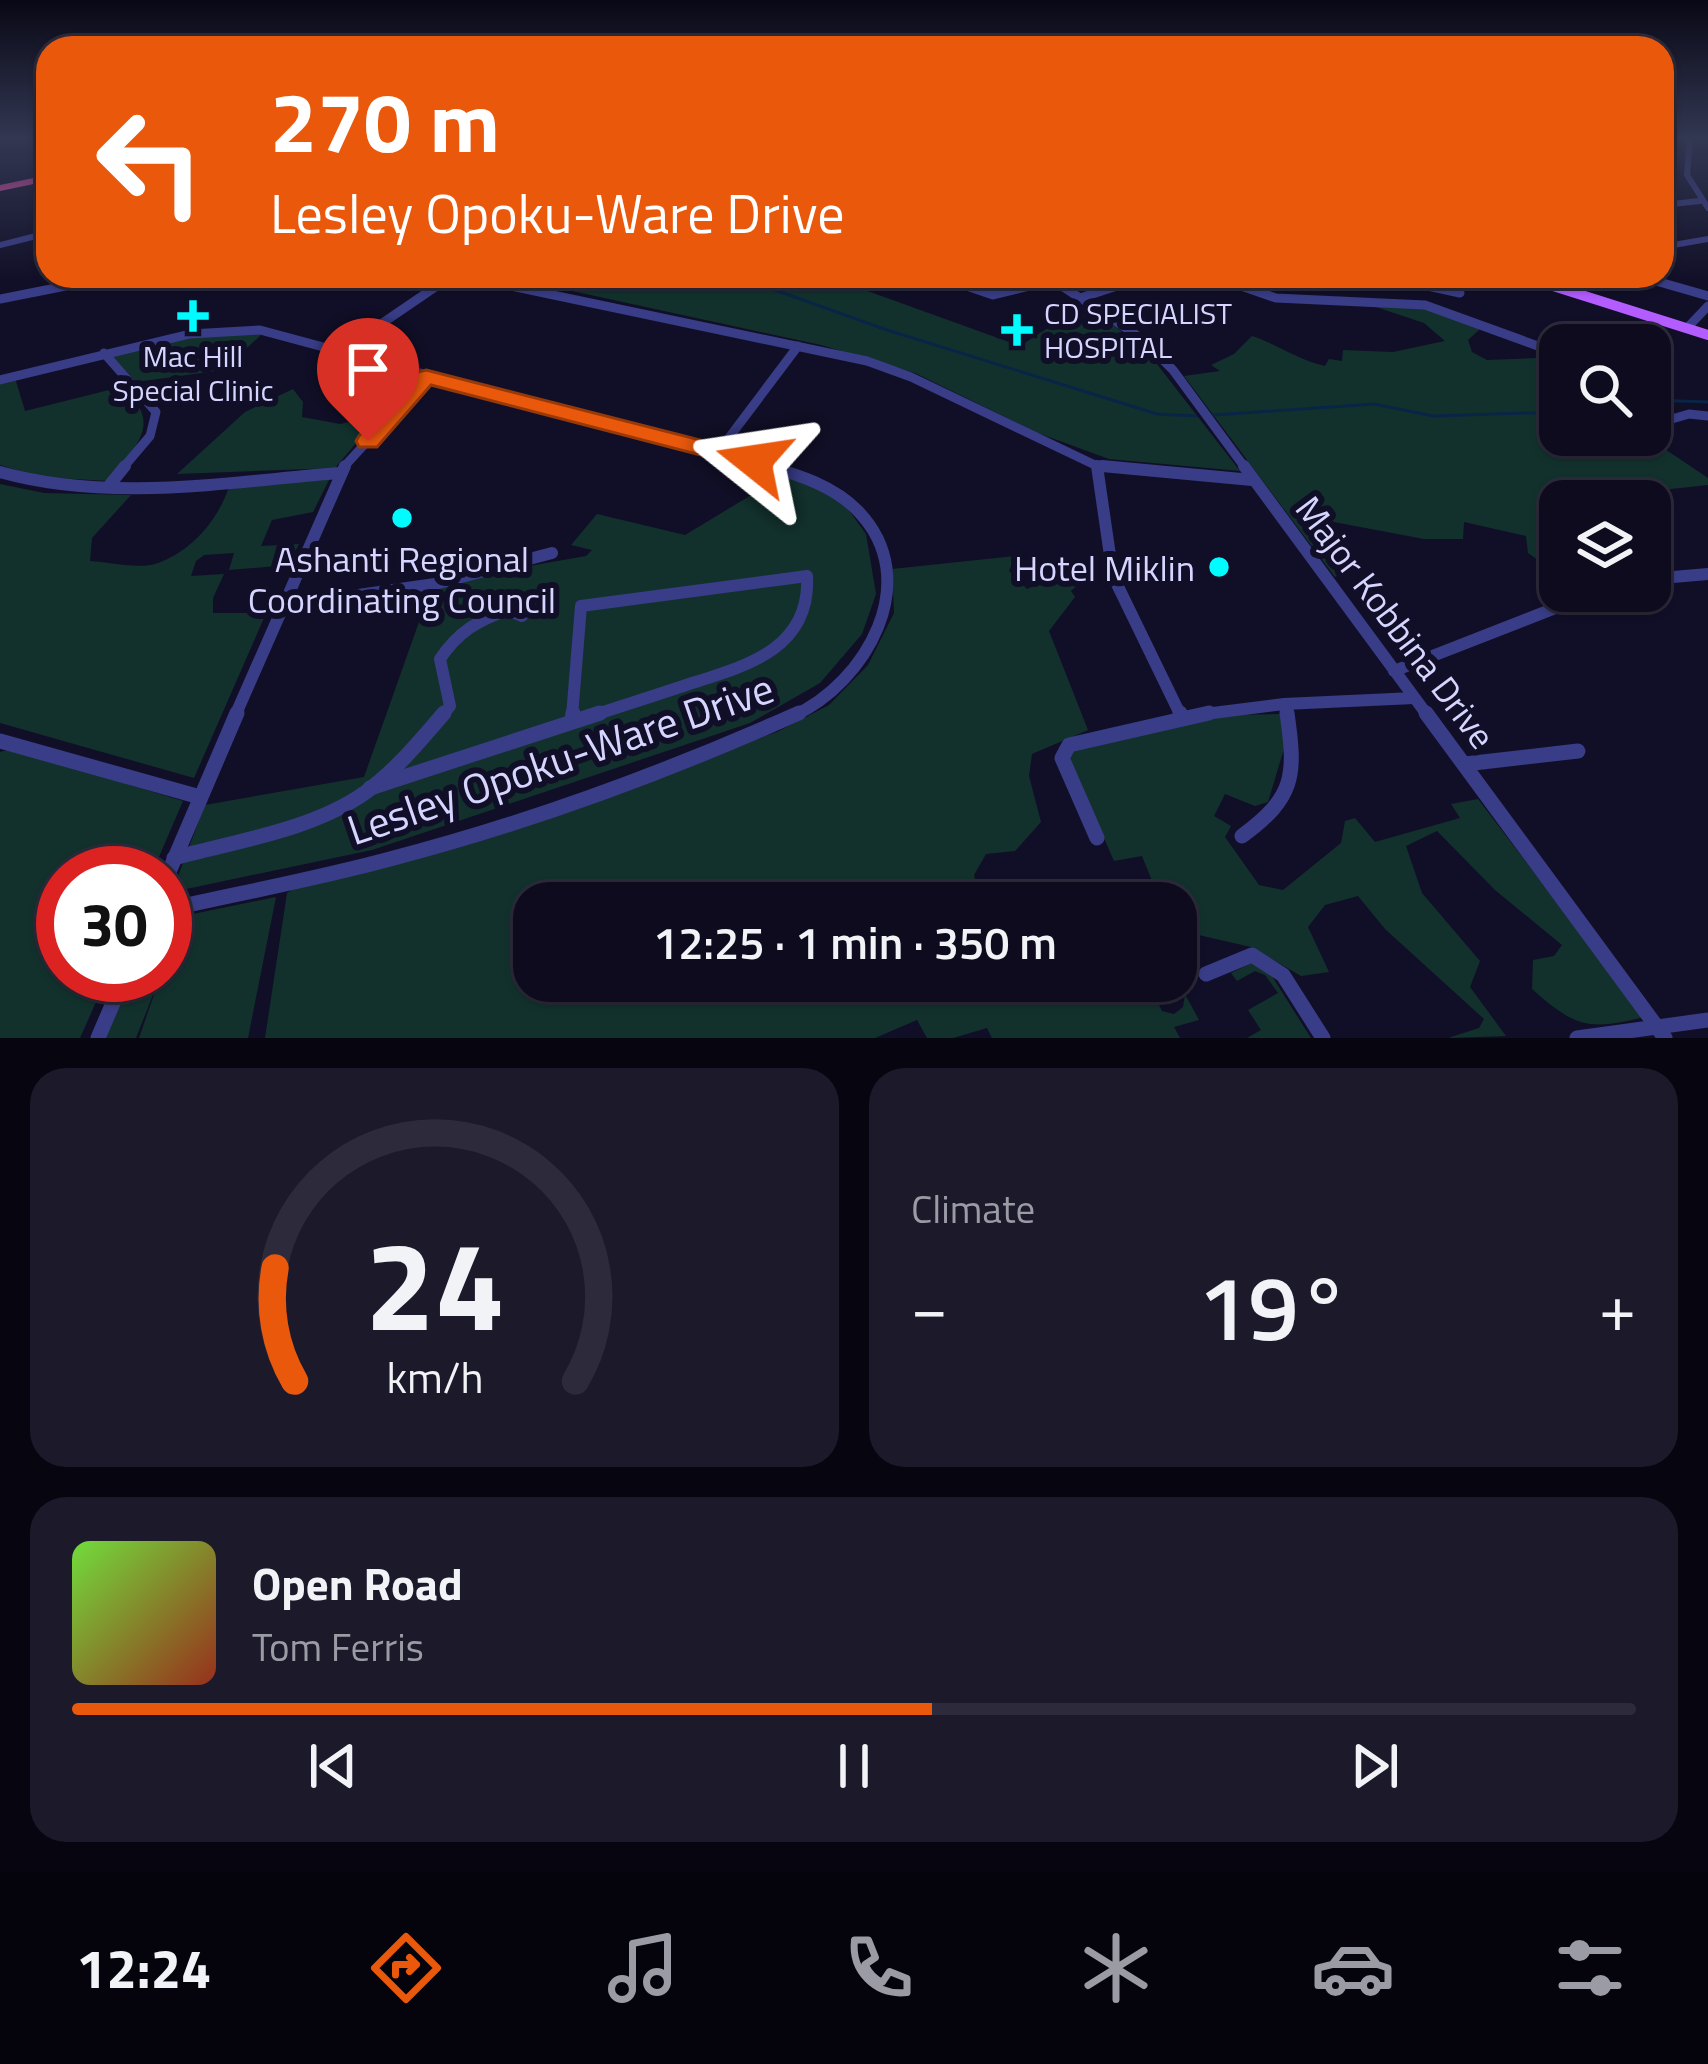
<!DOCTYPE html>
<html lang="en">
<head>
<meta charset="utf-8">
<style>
  body { margin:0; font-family:"Titillium Web",sans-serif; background:#1b192a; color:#f1f3f6; height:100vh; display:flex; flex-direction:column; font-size:45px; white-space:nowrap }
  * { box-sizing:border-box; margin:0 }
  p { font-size:39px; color:#9a9ba4 }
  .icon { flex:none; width:66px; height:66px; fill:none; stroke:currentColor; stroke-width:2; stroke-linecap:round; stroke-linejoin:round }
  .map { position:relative; height:1038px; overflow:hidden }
  .sheet { display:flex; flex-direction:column; gap:30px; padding:30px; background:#070610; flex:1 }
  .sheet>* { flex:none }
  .hud { position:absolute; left:36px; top:36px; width:1638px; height:252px; border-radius:36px; box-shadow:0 3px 9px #0004,0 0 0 3px #2d2b3b; background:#ea580c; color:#fff; overflow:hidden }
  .fabs { position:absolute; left:1539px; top:324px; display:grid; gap:24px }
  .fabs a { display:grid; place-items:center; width:132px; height:132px; border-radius:24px; background:#0d0b1d; box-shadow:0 3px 9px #0004,0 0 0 3px #2d2b3b; font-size:60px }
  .speed { position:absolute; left:36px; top:846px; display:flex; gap:24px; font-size:60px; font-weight:700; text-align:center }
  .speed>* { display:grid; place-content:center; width:156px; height:156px; border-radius:50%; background:#0d0b1d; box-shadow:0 3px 9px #0004,0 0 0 3px #2d2b3b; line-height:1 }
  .speed .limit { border:18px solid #d22; background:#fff; color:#111 }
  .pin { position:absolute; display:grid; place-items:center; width:102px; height:102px; color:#fff; margin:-123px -51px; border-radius:50% 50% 50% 0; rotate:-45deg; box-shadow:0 0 12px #0007 }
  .pin .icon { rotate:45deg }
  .me { position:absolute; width:132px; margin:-66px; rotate:285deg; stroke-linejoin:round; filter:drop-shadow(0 0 9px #0008) }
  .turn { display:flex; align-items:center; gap:42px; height:252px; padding:0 36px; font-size:54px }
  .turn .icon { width:156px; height:156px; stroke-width:2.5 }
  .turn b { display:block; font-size:84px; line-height:102px }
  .big { font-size:90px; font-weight:600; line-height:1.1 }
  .sheet .tile { flex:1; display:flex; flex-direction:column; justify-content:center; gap:18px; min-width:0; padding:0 42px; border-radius:36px; background:#1b192a }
  .sheet .dial { align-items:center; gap:0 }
  .dial svg { height:312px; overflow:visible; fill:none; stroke:#2d2b3b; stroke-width:7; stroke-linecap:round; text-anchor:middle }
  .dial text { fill:#f1f3f6; stroke:none }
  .song { display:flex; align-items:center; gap:36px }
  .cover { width:144px; height:144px; border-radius:18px; background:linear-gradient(135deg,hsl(100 70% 55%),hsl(10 70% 35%)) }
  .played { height:12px; border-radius:6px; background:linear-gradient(90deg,#ea580c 55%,#2d2b3b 55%) }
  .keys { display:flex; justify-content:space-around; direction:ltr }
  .heat { display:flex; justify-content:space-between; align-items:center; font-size:66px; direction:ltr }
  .sheet .tiles { flex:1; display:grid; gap:30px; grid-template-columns:1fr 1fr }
  .tile:last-child { grid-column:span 2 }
  .trip { position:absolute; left:513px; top:882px; width:684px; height:120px; border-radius:36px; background:#0d0b1d; box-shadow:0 3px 9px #0004,0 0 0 3px #2d2b3b; font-weight:600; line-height:120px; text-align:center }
  .menu { display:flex; height:192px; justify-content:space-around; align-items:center; background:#05040c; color:#9a9ba4 }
  .menu .icon { width:84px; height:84px }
  .menu .current { color:#ea580c }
  .menu b { font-size:54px; color:#f1f3f6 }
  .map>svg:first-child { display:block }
  .green { fill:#12312d }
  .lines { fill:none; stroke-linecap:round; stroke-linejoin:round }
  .stream { stroke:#092546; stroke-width:3 }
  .minor-far3 { stroke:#393d87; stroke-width:6 }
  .minor-far2 { stroke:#393d87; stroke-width:9 }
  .minor-far1 { stroke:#393d87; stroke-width:12 }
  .minor { stroke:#393d87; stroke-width:15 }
  .major-far1 { stroke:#b35cff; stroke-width:9 }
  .major { stroke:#b35cff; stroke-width:10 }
  .highway { fill:#ff50b3; fill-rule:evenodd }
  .route { fill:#ea580c; stroke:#983908; stroke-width:3 }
  .poi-dot { fill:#01fcff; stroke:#110f27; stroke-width:4.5 }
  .labels { text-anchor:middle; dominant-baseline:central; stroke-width:12; stroke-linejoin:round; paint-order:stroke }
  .far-poi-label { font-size:30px; fill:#d6d5ff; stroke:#110f27; text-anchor:start }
  .poi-label { font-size:36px; fill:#d6d5ff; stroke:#110f27 }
  .street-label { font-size:36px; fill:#d6d5ff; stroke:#110f27 }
  .near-street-label { font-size:42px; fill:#d6d5ff; stroke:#110f27 }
</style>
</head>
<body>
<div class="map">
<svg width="1708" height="1038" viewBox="0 0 1708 1038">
  <rect width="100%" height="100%" fill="#110f27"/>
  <!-- green -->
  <g class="green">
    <path d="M503,276H826L1020,346L1085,304L1146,350L1240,471L1109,459L1038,433L915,373L821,345Z"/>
    <path d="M1395,303L1435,311L1480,329L1468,340L1472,352L1487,360L1560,357V435H1644L1708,478V485L1560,501V591H1564L1542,599L1545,565L1528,553L1526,536L1464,522L1463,539H1424L1318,519L1314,535L1339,552L1342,573L1335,577L1184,376L1220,371L1211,365L1234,354L1252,336C1279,345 1298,360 1325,366L1329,359L1342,361L1343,350L1393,352L1445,341L1424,323L1376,307Z"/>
    <path d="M232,330L261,335L223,370L136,382L110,354Z"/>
    <path d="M15,378L25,411L121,387C165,424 136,445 108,481L39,477L0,465V382Z"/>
    <path d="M293,389L303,402L302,417L340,424L380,415L335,468L177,474L245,412Z"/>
    <path d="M786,474L843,502L866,534L876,594L862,634L820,683L750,723L372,850L172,892L205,805L364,777L430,591L512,569L586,556L592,550L571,545L597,514L685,535Z"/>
    <path d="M330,478L313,512L272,520L261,546L299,544L288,565L229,570L234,553L204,555L196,561L191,576L224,574L213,598V613H262L264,618L194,778L0,723V484L44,493L131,495L92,538L90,561C107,562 139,569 155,564C192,552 219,519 230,484Z"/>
    <path d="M1015,556L1009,571L1027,589L1085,564L1095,569L1071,591L1075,597L1049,631L1088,730L1032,754L1029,776L1041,822L1015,851L986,854L974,875L980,903H534V981L1149,982L1176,981V974L1180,985L1152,990L1162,1011L1174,1014L1183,1007L1185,994L1199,1020L1174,1027L1180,1038H992L987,1028L953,1038H927L917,1020L875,1038H265L287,893L293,889L510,827L777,732L829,705L868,665L894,613L892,569Z"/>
    <path d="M1280,714L1286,742L1268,802L1255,806L1225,794L1214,816L1231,826L1225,837L1259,885L1283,890L1341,843L1345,821L1355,818L1375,842L1460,818L1451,804L1478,799L1644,1017C1588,1031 1575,1027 1532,989L1533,960L1554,956L1562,945L1495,890L1437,831L1406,846L1422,893L1480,961L1470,987L1506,1036L1448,1038L1479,1028L1484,1019L1385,929L1358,896L1325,905L1308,927L1329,972L1301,976L1251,947L1194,934L1176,937V903H1161L1142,856L1114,861L1066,751L1229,715Z"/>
    <path d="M11,749L183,801L152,873H63V975H108L80,1038H0V752Z"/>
    <path d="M276,897L248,1038H139L160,977L136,1038H103L130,975H165V914L184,911L183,916Z"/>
    <path d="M1252,963L1270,973L1311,1038H1247L1261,1030L1248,1010L1278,993L1265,975L1255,971L1237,981L1231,973Z"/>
  </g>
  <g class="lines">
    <!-- stream -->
    <g class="stream">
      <path d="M736,276L887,330L1157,414L1196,416"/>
      <path d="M1650,400L1708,402"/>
      <path d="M1214,415L1374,404L1433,416L1560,412"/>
    </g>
    <!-- minor-far3 -->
    <g class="minor-far3">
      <path d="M1690,137L1687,175L1708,208"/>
      <path d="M1662,205L1700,201"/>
      <path d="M0,245L48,233"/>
      <path d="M1662,247L1708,239"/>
      <path d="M465,276L491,282"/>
      <path d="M938,276L954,282"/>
      <path d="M1047,276L1055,282"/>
      <path d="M1214,276L1230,282"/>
      <path d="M1383,276L1408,282"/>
      <path d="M1640,276L1659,282"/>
      <path d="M86,282L114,276"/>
      <path d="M443,282L451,276"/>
      <path d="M1047,282L1053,280"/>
      <path d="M1130,282L1147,276"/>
    </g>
    <!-- minor-far2 -->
    <g class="minor-far2">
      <path d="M477,279L867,361L911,377L1097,466L1135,469"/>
      <path d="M946,279L993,295L1053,280"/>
      <path d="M1051,279L1141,338L1173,370L1246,469"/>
      <path d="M1221,279L1276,298L1425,305L1560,354"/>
      <path d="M1395,279L1460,293"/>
      <path d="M1649,279L1708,296"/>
      <path d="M1083,297L1139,279"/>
      <path d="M0,299L101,279"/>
      <path d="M1687,328L1708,306"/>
      <path d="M340,352L447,279"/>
      <path d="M104,353L156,412L150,436L122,469"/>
      <path d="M0,380L190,334L260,330L778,469"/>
      <path d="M1665,421L1689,414L1708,416"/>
      <path d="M719,451L798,346"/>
      <path d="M342,469L426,377"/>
    </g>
    <!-- minor-far1 -->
    <g class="minor-far1">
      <path d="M767,466C799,475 834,486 858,511C925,580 866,683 793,716"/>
      <path d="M1097,466L1113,576L1181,716"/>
      <path d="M1102,466L1252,480"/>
      <path d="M1244,466L1428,716"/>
      <path d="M0,472C111,503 226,482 339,473"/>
      <path d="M108,487L125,466"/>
      <path d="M1650,579L1708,574"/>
      <path d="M282,606L435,584L552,553"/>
      <path d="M1394,671L1599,591"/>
      <path d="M1286,704L1288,716"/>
      <path d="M235,716L345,466"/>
      <path d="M442,716L450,706L440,659C458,632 478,620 508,610L522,616"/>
      <path d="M572,716L581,606L807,576C811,649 746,666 689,684C657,695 624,705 591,716"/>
      <path d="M1189,716L1284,704L1414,698"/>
    </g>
    <!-- minor -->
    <g class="minor">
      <path d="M1180,713L1182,718"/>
      <path d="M1426,713L1665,1038"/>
      <path d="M572,721L573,713"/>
      <path d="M0,741L200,797"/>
      <path d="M1465,764L1578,751"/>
      <path d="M370,788L600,713"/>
      <path d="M1242,836C1295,797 1296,776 1287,713"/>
      <path d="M1097,838L1062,758L1069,745L1209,713"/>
      <path d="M174,858C236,841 313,830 366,792C396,770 420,741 444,713"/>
      <path d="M165,881L237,713"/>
      <path d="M165,910C240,893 316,879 390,859C529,823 669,771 799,713"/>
      <path d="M1206,974L1252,955L1283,975L1323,1038"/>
      <path d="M98,1038L125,975"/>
      <path d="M1577,1038L1708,1020"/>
    </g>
    <!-- major-far1 -->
    <path class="major-far1" d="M1523,276L1541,282"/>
    <!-- major -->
    <path class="major" d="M1531,279L1708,335"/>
    <!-- highway -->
    <path class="highway" d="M48,175V181L0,191V185Z"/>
  </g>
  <!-- sky -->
  <linearGradient id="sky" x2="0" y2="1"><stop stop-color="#090815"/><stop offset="0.49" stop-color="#323752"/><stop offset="1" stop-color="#323752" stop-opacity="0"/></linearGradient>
  <rect width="1708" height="282" fill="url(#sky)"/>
  <!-- route -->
  <path class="route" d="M426,370L763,456L767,461L754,469L431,385L377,447H359L356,441L359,436L418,372Z"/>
  <!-- markers -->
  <g class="poi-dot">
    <path d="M187 298h12v12h12v12h-12v12h-12v-12h-12v-12h12z"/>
    <path d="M1011 312h12v12h12v12h-12v12h-12v-12h-12v-12h12z"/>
    <circle cx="402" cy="518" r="12"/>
    <circle cx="1219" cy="567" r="12"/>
  </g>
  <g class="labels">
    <!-- far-poi labels -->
    <g class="far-poi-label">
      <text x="1044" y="313">CD SPECIALIST<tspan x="1044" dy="34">HOSPITAL</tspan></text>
      <text x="193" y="356" text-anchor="middle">Mac Hill<tspan x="193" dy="34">Special Clinic</tspan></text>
    </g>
    <!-- poi labels -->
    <g class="poi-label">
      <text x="402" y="558">Ashanti Regional<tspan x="402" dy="41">Coordinating Council</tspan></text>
      <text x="1195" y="567" text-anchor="end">Hotel Miklin</text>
    </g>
    <!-- street labels -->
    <g class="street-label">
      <text transform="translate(1396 622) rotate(53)">Major Kobbina Drive</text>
    </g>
    <!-- near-street labels -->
    <g class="near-street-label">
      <text transform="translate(560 758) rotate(-19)">Lesley Opoku-Ware Drive</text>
    </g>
  </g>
</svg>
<div class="fabs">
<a><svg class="icon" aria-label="search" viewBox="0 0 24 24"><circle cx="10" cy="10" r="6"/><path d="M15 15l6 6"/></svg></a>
<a><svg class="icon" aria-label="layers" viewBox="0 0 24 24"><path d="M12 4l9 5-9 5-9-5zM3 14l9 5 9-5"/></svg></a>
</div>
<div class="speed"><div class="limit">30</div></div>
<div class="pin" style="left:368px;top:441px;background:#d93025"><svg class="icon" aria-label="arrive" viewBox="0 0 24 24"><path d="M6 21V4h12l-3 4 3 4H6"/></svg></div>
<svg class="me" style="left:754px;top:461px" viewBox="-20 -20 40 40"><path d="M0-17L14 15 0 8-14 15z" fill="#ea580c" stroke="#fff" stroke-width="4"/></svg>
<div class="trip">12:25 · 1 min · 350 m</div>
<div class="hud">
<div class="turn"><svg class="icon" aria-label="left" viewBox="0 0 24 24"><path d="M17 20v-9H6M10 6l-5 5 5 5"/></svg><div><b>270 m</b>Lesley Opoku-Ware Drive</div></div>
</div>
</div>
<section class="sheet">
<div class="tiles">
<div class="tile dial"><svg viewBox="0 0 100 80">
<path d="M14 69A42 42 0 1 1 86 69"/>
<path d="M14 69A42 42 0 0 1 9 40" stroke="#ea580c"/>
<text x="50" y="56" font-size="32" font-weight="700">24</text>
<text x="50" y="72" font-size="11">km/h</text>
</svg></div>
<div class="tile"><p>Climate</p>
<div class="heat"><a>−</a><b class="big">19°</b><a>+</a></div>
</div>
<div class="tile">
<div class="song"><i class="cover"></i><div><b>Open Road</b><p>Tom Ferris</p></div></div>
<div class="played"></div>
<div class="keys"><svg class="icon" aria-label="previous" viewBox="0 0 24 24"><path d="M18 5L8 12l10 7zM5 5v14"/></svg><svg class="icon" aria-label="pause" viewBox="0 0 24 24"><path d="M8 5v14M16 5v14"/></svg><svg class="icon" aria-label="next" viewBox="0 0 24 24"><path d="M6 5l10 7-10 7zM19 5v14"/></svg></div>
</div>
</div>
</section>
<nav class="menu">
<b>12:24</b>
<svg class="icon current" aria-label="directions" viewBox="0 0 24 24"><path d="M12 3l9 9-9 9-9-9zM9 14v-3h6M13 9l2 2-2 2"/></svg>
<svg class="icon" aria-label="music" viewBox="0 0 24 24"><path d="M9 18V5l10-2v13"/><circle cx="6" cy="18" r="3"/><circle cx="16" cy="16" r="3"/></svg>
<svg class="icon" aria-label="phone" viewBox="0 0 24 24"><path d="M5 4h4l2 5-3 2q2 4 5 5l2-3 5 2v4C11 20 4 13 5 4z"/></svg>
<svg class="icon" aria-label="climate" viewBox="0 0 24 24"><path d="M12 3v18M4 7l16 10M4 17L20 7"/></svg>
<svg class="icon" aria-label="car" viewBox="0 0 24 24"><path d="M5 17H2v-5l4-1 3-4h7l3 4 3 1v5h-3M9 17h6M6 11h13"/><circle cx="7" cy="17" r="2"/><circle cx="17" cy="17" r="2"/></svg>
<svg class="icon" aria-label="filters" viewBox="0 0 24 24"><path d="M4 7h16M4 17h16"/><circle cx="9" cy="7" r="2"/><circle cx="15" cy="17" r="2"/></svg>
</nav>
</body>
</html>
